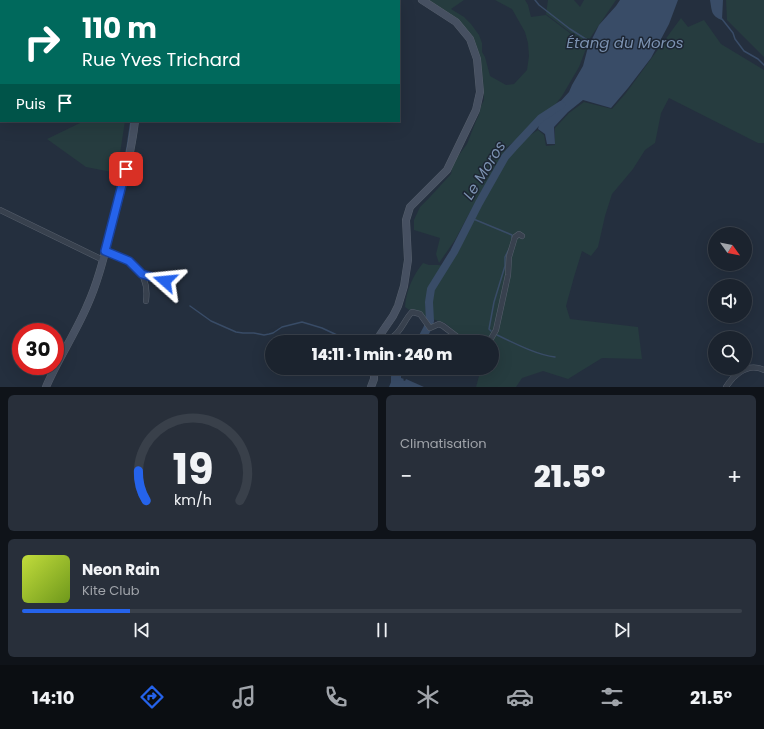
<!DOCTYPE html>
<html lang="fr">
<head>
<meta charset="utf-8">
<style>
  body { margin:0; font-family:Poppins,sans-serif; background:#282f3a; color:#f1f3f6; height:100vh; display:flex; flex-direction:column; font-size:15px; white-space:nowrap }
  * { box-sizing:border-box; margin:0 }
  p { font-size:13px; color:#a0a4aa }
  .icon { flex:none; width:22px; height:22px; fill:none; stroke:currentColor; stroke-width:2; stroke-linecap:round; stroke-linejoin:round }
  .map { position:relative; height:387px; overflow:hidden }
  .details { display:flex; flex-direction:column; gap:8px; padding:8px; background:#0f1319; flex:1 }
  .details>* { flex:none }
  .banner { position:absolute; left:0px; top:0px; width:400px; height:122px; box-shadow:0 4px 16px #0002,0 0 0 1px #39404a; background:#00695c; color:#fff; overflow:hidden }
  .needle { width:26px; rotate:123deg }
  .tools { position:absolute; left:708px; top:227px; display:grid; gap:8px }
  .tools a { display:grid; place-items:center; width:44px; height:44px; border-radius:50%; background:#1b232e; box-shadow:0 4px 16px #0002,0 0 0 1px #39404a; font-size:20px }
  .speed { position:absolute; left:12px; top:323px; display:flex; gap:8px; font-size:20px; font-weight:700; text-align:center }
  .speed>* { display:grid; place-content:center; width:52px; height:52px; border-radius:50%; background:#1b232e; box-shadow:0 4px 16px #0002,0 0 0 1px #39404a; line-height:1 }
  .speed .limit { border:6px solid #d22; background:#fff; color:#111 }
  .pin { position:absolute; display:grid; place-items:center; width:34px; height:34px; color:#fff; margin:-17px; border-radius:8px; box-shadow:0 2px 6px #0006 }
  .me { position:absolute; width:44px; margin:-22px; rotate:288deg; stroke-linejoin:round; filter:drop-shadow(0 0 3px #0008) }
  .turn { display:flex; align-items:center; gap:14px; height:84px; padding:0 16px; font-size:18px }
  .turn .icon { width:52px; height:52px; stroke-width:2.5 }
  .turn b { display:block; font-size:28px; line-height:34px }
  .then { display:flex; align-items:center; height:38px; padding:0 16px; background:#0003; gap:8px; font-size:15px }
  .big { font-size:30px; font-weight:800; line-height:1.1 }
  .details .tile { flex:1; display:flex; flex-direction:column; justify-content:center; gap:6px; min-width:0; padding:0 14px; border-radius:6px; background:#282f3a }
  .details .dial { align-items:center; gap:0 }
  .dial svg { height:104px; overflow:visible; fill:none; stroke:#39404a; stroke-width:7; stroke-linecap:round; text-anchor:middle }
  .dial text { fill:#f1f3f6; stroke:none }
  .song { display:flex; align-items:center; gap:12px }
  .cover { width:48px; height:48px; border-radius:6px; background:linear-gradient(135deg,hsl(70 70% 55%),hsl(80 70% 35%)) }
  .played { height:4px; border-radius:2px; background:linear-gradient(90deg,#2563eb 15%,#39404a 15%) }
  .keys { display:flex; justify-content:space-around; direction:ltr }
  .heat { display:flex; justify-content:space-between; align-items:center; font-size:22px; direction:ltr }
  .details .tiles { flex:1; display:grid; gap:8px; grid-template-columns:1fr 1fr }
  .tile:last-child { grid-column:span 2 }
  .trip { position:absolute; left:265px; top:335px; width:234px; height:40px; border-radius:20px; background:#1b232e; box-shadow:0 4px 16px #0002,0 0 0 1px #39404a; font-weight:800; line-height:40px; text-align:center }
  .menu { display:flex; height:64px; justify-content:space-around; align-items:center; background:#0b0e12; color:#a0a4aa }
  .menu .icon { width:28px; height:28px }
  .menu .on { color:#2563eb }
  .menu b { font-size:18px; color:#f1f3f6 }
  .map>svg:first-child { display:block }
  .green { fill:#263c3f }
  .water { fill:#394c67 }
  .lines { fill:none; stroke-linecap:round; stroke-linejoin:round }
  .stream { stroke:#394c67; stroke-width:1.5 }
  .river { stroke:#394c67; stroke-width:8 }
  .street-casing { stroke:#565f6c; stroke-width:6 }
  .secondary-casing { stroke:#565f6c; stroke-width:8 }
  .street { stroke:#38414e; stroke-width:5 }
  .secondary { stroke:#465061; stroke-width:7 }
  .route-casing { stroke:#184099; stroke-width:10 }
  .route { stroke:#2563eb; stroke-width:7 }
  .labels { text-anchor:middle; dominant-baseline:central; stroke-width:3; stroke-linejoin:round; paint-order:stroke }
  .water-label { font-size:15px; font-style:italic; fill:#7c92b1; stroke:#1d2633 }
</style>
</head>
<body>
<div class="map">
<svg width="764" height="387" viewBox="0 0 764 387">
  <rect width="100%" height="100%" fill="#242f3e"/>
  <!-- green -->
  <g class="green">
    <path d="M422,0H464L451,9L464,17L471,24L479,35L482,43V52L485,57L490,76L506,85L514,84L527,70L529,56L528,43L525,32L512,9L495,0H525L528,5L531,17L546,15L587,46L579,67L562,96L550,111L531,129L507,147L496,169L471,210L455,240L439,263L436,254L440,238L414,230V220L420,207L430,197L451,174L453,163L467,144L476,121L479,115L481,106L484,100L483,79L480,63L470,35Z"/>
    <path d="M548,0H574L580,7L584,0H616L586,44L546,14Z"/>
    <path d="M726,0H764V57L727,20Z"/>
    <path d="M681,18L688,27L704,20L721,44L764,70V143H758L669,98L661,113L655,143L645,150L633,169L612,194L605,216L598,247L591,256L582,251L574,277L566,306L570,319L638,327L642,359L602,358L568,379L543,371L522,378L516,387H476L479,376L471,371L473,368H492V342H468L445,323L429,318L424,319L418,316L405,307C406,291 413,275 423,263L429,265H438L447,266L468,222L487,195L495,175L509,154L512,147L538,130L544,135L546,146L555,145V128L569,113L584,102L612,109L626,93Z"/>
    <path d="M84,121H125L117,173L86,167L47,139Z"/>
  </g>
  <!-- water -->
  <g class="water">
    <path d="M620,0H678L669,24L651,58L628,88L611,108L583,100L568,112L554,127L555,144H547L545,134L538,129L539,125L569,92L572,85L583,66L588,47L599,25L616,6Z"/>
    <path d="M710,0H723L722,20C711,16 712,11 710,0Z"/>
    <path d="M396,370L398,371V373L401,376V378L404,379L403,380L405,381L406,379L424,387H389Z"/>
  </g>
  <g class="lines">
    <!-- stream -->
    <g class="stream">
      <path d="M44,0L46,1"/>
      <path d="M535,0L539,5L570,29L592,43"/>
      <path d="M181,1V0"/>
      <path d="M722,19L733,33L735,39L744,51L758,59L764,65"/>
      <path d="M117,190L127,148L131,121"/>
      <path d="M471,218L512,235V238"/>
      <path d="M190,306L211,321L236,332L243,333H254L264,335L269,334L273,333L282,327L302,322L322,328L352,342"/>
      <path d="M491,331L489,329L494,302L505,266V257L509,249"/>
      <path d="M497,335C514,343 537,355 555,357"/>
    </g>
    <!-- river -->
    <g class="river">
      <path d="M420,342L427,329L430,321L429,302L431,289L454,252L479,203L505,157L513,148L541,118L561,105"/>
      <path d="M395,387V377L398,368"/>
    </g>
    <!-- street casing -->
    <g class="street-casing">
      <g id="street">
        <path d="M0,210L103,260"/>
        <path d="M105,251C130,261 150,269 146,301"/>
        <path d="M142,274L165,281"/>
        <path d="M381,342C384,341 388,340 391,338C401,333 404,320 412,312L420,314L430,328L439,324L443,326L464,342"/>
        <path d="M489,342L496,330L508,275L509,257L515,237L519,234L522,236"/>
        <path d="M726,387C732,377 745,365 758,368C760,368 762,369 764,370"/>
      </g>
    </g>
    <!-- secondary casing -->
    <g class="secondary-casing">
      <g id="secondary">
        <path d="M174,1V0"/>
        <path d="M377,342L380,335L393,316L398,306L404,286L408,260L406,220L410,207L447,170L476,110L480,92L477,59L470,39L456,22L422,0"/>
        <path d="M46,387C58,359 75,334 87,306C99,280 105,252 112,225C121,190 131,156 135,121"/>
        <path d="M371,387L374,379V368"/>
      </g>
    </g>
    <!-- street -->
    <use href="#street" class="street"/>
    <!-- secondary -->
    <use href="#secondary" class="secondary"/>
  </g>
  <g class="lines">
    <!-- route casing -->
    <g class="route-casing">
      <path id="route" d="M126,169L105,251L129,261L142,274L165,281"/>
    </g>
    <!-- route -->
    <use href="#route" class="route"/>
  </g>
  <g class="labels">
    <!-- water labels -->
    <g class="water-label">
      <text x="625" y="42">Étang du Moros</text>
      <text transform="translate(484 170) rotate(-58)">Le Moros</text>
    </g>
  </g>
</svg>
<div class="tools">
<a><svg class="needle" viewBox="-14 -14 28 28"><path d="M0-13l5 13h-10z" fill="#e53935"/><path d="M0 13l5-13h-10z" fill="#a0a4aa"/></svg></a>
<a><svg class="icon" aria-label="sound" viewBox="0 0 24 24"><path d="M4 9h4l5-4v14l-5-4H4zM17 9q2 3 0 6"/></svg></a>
<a><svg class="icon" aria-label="search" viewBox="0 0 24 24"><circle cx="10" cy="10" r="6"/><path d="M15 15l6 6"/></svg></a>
</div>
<div class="speed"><div class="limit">30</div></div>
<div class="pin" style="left:126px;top:169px;background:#d93025"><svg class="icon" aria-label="arrive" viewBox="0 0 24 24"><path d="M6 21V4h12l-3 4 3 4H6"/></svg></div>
<svg class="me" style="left:165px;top:281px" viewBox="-20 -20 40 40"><path d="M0-17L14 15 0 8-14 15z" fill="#2563eb" stroke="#fff" stroke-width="4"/></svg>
<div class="trip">14:11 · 1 min · 240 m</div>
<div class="banner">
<div class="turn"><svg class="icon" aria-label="right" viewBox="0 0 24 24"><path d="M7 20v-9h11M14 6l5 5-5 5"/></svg><div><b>110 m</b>Rue Yves Trichard</div></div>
<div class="then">Puis<svg class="icon" aria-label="arrive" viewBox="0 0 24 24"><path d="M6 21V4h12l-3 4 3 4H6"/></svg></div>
</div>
</div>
<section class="details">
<div class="tiles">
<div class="tile dial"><svg viewBox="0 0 100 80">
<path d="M14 69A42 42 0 1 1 86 69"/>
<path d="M14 69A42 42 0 0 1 8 46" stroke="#2563eb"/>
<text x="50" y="56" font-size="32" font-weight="700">19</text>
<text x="50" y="72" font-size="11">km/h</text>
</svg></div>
<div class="tile"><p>Climatisation</p>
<div class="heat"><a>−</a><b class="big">21.5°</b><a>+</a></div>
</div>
<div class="tile">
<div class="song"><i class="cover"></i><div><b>Neon Rain</b><p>Kite Club</p></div></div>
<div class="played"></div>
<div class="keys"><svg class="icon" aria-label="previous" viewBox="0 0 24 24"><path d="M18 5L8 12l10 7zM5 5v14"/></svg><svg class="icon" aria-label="pause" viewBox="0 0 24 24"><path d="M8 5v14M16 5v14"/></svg><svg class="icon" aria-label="next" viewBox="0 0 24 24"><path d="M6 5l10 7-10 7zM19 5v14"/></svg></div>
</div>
</div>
</section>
<nav class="menu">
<b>14:10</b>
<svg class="icon on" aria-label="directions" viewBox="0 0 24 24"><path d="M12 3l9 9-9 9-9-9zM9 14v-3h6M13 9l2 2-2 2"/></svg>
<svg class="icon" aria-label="music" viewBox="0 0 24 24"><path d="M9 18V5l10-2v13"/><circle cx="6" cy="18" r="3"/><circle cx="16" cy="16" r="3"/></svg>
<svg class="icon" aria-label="phone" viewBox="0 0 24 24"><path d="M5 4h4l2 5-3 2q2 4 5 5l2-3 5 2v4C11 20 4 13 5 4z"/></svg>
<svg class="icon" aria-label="climate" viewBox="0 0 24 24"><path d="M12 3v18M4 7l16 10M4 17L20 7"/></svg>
<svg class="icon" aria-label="car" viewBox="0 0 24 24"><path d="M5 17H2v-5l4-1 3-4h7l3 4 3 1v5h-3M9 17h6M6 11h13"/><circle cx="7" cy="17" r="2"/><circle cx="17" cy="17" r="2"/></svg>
<svg class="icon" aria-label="filters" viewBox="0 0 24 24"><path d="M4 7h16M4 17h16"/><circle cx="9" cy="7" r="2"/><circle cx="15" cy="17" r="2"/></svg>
<b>21.5°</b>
</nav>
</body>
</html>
